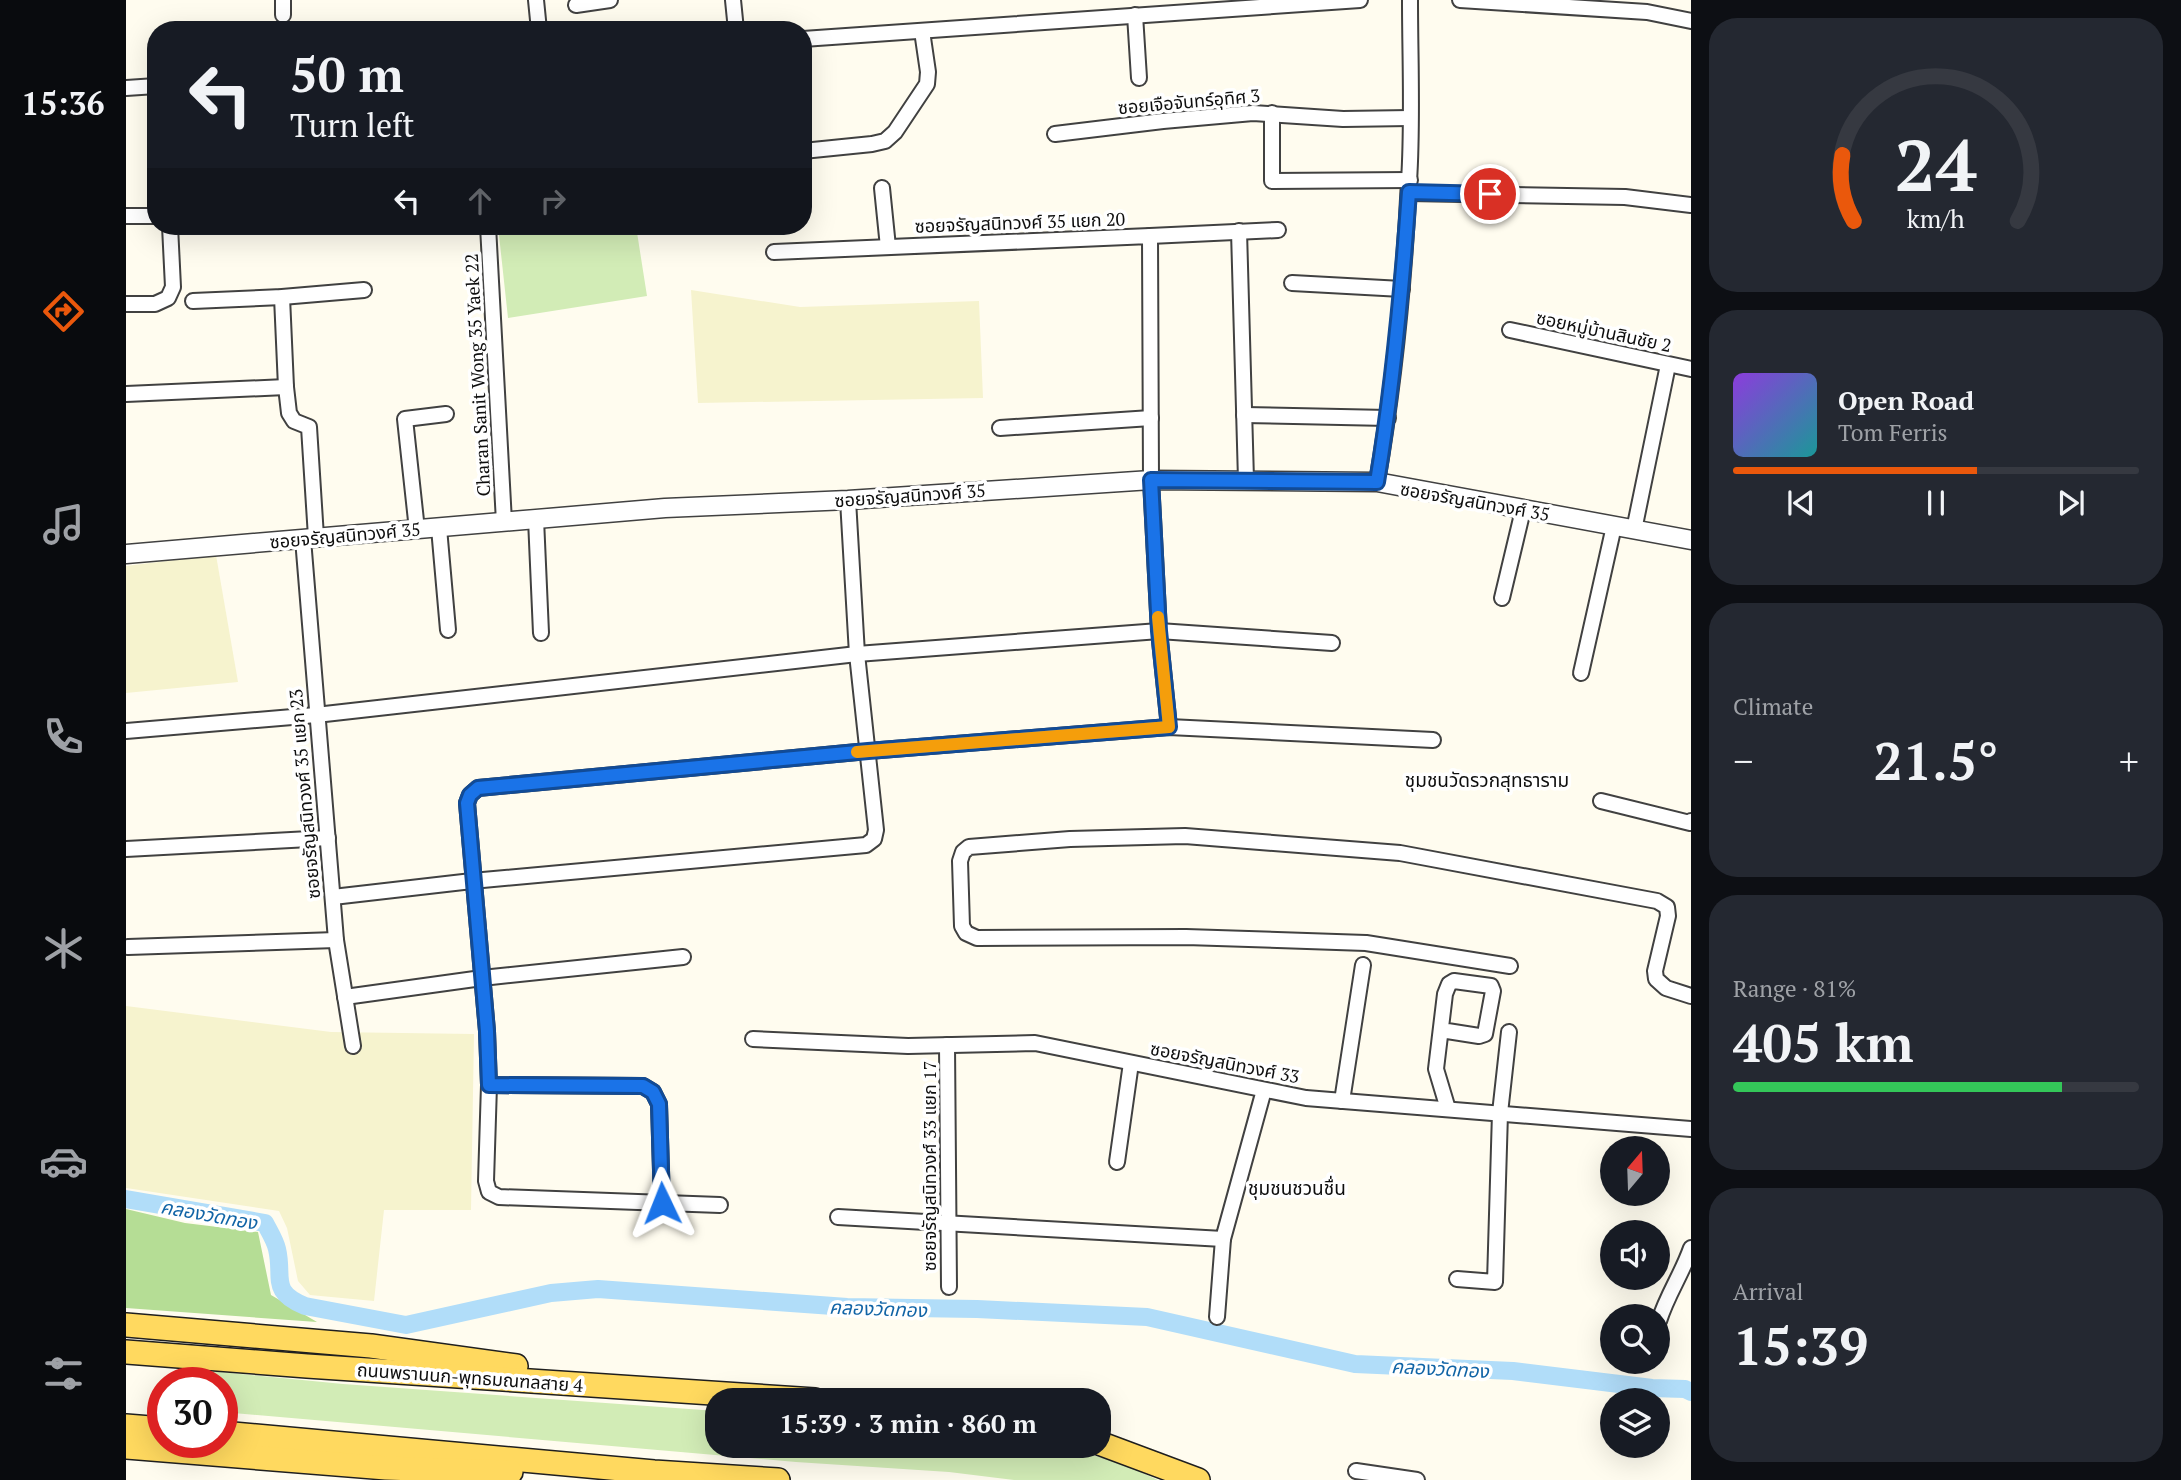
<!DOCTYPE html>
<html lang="en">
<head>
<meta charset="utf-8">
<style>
  body { margin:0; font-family:"PT Serif","Noto Sans Thai",serif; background:#242831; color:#f1f3f6; height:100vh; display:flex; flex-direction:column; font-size:26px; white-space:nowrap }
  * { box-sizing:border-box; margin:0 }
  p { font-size:23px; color:#9ea1a6 }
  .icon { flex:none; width:38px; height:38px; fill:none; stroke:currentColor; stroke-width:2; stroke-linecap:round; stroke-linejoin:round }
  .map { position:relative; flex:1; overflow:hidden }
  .drawer { display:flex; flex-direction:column; gap:18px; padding:18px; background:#0d0f14; width:490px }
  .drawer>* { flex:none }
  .guide { position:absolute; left:21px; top:21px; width:665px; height:214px; border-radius:28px; box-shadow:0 7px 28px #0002; background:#171b24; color:#f1f3f6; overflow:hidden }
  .needle { width:46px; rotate:19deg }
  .tools { position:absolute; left:1474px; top:1136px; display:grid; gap:14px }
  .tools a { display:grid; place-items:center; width:70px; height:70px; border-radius:50%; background:#171b24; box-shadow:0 7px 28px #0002; font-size:35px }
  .speed { position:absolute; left:21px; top:1367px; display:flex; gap:14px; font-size:35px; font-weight:700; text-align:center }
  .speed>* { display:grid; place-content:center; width:91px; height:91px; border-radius:50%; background:#171b24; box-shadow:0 7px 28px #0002; line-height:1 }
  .speed .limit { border:10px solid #d22; background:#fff; color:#111 }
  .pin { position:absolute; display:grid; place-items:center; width:60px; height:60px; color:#fff; margin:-30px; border:4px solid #fff; border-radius:50%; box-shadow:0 2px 7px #0007 }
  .me { position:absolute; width:77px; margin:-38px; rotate:358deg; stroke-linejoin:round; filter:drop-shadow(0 0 5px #0008) }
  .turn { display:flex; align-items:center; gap:24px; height:147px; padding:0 28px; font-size:32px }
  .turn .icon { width:91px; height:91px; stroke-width:2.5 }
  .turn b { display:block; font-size:49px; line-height:60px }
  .lanes { display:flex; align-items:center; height:66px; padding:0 28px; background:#0003; justify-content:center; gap:35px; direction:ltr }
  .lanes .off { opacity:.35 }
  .big { font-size:52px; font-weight:700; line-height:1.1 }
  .drawer .tile { flex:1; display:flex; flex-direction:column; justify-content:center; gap:10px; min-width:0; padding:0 24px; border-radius:28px; background:#242831 }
  .drawer .dial { align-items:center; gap:0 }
  .dial svg { height:182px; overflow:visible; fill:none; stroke:#363941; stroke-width:7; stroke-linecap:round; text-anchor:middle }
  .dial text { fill:#f1f3f6; stroke:none }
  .song { display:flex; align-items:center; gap:21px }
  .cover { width:84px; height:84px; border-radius:10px; background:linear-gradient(135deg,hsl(270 70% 55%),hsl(180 70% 35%)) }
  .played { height:7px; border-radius:4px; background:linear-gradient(90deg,#ea580c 60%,#363941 60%) }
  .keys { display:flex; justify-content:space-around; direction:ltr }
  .heat { display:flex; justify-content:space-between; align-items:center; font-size:38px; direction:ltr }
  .charge { height:10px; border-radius:5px; background:linear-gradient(90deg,#34c759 81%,#363941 0) }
  .trip { position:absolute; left:579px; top:1388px; width:406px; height:70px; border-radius:28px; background:#171b24; box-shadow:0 7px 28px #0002; font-weight:700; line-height:70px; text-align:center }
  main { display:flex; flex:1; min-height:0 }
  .tab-bar { display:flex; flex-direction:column; width:126px; justify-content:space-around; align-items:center; background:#090b0e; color:#9ea1a6 }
  .tab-bar .icon { width:49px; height:49px }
  .tab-bar .active { color:#ea580c }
  .tab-bar b { font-size:32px; color:#f1f3f6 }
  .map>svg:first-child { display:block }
  .farmland { fill:#f6f3ce }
  .green { fill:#d2ecb6 }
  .forest { fill:#b5dd95 }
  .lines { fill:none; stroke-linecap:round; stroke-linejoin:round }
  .canal { stroke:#b1ddf9; stroke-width:18 }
  .minor-casing { stroke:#414141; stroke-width:18 }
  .tertiary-casing { stroke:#414141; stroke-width:21 }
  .primary-casing { stroke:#1f1f1f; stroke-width:26 }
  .minor { stroke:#fff; stroke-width:14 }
  .tertiary { stroke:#fff; stroke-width:18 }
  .primary { stroke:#ffd95f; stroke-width:23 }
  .route-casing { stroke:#114b97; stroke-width:18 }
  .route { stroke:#1a73e8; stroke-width:12 }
  .slow { stroke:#f59e0b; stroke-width:12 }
  .labels { text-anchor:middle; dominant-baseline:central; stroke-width:7; stroke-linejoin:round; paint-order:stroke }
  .street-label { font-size:18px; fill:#0e0e0e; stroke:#fff }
  .neighbourhood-label { font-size:19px; fill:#0e0e0e; stroke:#fff }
  .water-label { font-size:19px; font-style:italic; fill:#1164a6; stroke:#fff }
</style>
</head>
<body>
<main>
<nav class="tab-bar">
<b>15:36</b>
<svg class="icon active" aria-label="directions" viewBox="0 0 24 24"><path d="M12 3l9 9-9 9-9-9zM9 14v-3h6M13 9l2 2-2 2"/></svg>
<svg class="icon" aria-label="music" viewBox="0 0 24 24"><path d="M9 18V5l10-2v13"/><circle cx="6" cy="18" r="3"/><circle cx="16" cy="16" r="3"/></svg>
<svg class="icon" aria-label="phone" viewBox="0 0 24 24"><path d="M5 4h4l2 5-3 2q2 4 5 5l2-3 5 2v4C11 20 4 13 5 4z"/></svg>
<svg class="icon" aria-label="climate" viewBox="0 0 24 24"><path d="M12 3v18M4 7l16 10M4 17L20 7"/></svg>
<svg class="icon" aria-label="car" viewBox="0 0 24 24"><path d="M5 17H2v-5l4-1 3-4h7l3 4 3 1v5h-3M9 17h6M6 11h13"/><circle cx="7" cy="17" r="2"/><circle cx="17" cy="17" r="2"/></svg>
<svg class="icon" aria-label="filters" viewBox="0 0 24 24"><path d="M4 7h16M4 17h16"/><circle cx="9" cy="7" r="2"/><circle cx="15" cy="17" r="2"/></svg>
</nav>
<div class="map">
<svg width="1565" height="1480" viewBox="0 0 1565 1480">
  <rect width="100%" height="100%" fill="#fffcef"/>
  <!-- farmland -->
  <g class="farmland">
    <path d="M565,290L674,307L853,301L857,398L572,403Z"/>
    <path d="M90,555L112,682L0,693V566Z"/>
    <path d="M0,1006L205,1032L348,1034L345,1210H258L248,1301L184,1295L172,1281L161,1228L153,1211L0,1188Z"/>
  </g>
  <!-- green -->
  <g class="green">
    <path d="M372,226H473V228L510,226L521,296L382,318Z"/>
    <path d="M54,1368L217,1384L591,1411L592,1446H936L997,1464L1032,1480H888L823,1472L670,1462L96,1412V1382H53Z"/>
  </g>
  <!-- forest -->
  <path class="forest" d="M0,1209L59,1223L132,1232L145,1295L191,1322L0,1308Z"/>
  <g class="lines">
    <!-- canal -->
    <path class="canal" d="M0,1199L139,1223C143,1231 149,1240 151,1249C158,1278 143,1291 179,1306L280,1325L425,1293L472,1289L721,1307L851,1309L1021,1317L1229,1364L1387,1371L1526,1388L1559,1389L1565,1392"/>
    <!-- minor casing -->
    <g class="minor-casing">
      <g id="minor">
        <path d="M157,0V15"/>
        <path d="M410,0L413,30"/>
        <path d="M607,0L610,30"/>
        <path d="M1334,0L1521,12L1565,21"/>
        <path d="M450,5L484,0"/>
        <path d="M1009,15L1013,78"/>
        <path d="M677,39L1234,0"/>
        <path d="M0,88L30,86"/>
        <path d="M1146,113V181L1284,180"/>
        <path d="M929,134L1037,121L1127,113L1217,119L1284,118"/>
        <path d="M677,151L746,144L759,141L769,132L801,84L802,72L796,31"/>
        <path d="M756,188L762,247"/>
        <path d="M1283,193L1499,197L1565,205"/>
        <path d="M0,216H30"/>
        <path d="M362,226L378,522"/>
        <path d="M1113,231L1120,480"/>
        <path d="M1024,236L1152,230"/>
        <path d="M648,252L1024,236L1025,480L1033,631L1043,727"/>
        <path d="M1166,283L1276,289"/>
        <path d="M156,297L160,387L163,413L168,421L183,427L190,537"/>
        <path d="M67,301L156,297L238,290"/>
        <path d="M0,304H29L42,298L47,287L44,226"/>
        <path d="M1384,330L1565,369"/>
        <path d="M0,394L160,387"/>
        <path d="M1118,415L1262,418"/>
        <path d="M874,428L1025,418"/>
        <path d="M1251,482C1268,383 1278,282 1283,181C1287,121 1284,60 1284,0"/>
        <path d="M410,519L415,633"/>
        <path d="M313,528L322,630"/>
        <path d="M291,530L279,419L320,414"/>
        <path d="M1508,530L1542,365"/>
        <path d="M177,539L210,940L227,1046"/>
        <path d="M1376,598L1397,510"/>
        <path d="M1455,673L1488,526"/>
        <path d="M0,731L190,715L731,654L1033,631L1206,643"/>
        <path d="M1475,801L1564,823L1565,821"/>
        <path d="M0,849L202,838"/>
        <path d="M207,897L346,881L740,845L748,839L750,830L731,654L722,500"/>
        <path d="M2,947L210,940"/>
        <path d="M1384,966L1240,943L1060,937L851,938L840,933L836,926L834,861L837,852L843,847L944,839L1059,836L1274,853L1531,901L1541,907L1542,916L1529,971L1530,979L1540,988L1565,996"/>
        <path d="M219,997L356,978L557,957"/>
        <path d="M1315,1030L1353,1036L1359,1034L1367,991L1365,986L1328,981L1323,984L1319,994L1310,1069L1322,1109"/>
        <path d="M627,1039L782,1046L909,1043L1180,1098L1565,1129"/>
        <path d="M821,1045L823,1287"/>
        <path d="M363,1085L517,1086L527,1092L533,1104L536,1204"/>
        <path d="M1216,1101L1237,965"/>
        <path d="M991,1162L1005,1063"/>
        <path d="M594,1205L373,1197L363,1192L360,1181L363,1085L361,1031L341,803L344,795L352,788L742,751L1043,727L1307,740"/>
        <path d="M712,1217L1097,1239L1138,1090"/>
        <path d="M1331,1279L1369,1282L1374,1113L1383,1032"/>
        <path d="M1091,1317L1097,1239"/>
        <path d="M1533,1321C1541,1295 1556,1274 1565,1248"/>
        <path d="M1230,1471L1291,1480"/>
      </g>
    </g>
    <!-- tertiary casing -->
    <g class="tertiary-casing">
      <path id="tertiary" d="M0,554L539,508L722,500L1025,480L1251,482L1565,540"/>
    </g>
    <!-- primary casing -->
    <g class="primary-casing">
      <g id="primary">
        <path d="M0,1325L245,1346L390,1366"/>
        <path d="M0,1352L181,1366L689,1400"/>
        <path d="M0,1426L37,1429"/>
        <path d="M96,1433L528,1472L652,1480"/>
        <path d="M973,1443L1072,1480"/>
        <path d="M0,1447L260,1468L385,1472"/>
      </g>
    </g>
    <!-- minor -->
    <use href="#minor" class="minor"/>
    <!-- tertiary -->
    <use href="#tertiary" class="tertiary"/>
    <!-- primary -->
    <use href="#primary" class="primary"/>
  </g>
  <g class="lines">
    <!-- route casing -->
    <g class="route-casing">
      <path id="route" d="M536,1203L533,1104L527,1092L517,1086L363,1085L361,1031L341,803L344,795L352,788L742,751L1043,727L1033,631L1025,480L1251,482C1267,386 1276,290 1283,192L1364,194"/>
    </g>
    <!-- route -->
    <use href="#route" class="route"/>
    <!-- slow -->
    <path class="slow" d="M731,752L1043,727L1032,617"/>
  </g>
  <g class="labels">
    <!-- street labels -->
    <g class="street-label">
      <text transform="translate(1063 101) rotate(-5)">ซอยเจือจันทร์อุทิศ 3</text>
      <text transform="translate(894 222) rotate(-2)">ซอยจรัญสนิทวงศ์ 35 แยก 20</text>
      <text transform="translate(1478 331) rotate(12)">ซอยหมู่บ้านสินชัย 2</text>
      <text transform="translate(351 375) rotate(-93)">Charan Sanit Wong 35 Yaek 22</text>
      <text transform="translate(784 495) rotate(-4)">ซอยจรัญสนิทวงศ์ 35</text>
      <text transform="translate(1349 501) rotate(10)">ซอยจรัญสนิทวงศ์ 35</text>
      <text transform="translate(219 535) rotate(-5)">ซอยจรัญสนิทวงศ์ 35</text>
      <text transform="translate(178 794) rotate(-95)">ซอยจรัญสนิทวงศ์ 35 แยก 23</text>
      <text transform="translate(1099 1062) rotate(11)">ซอยจรัญสนิทวงศ์ 33</text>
      <text transform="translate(803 1166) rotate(-90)">ซอยจรัญสนิทวงศ์ 33 แยก 17</text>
      <text transform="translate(344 1377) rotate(4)">ถนนพรานนก-พุทธมณฑลสาย 4</text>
    </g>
    <!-- neighbourhood labels -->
    <g class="neighbourhood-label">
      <text x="1361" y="779">ชุมชนวัดรวกสุทธาราม</text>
      <text x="1171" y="1187">ชุมชนชวนชื่น</text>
    </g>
    <!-- water labels -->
    <g class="water-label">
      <text transform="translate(83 1214) rotate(10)">คลองวัดทอง</text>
      <text transform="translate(752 1308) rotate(2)">คลองวัดทอง</text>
      <text transform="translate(1314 1368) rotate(3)">คลองวัดทอง</text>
    </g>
  </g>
</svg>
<div class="tools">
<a><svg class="needle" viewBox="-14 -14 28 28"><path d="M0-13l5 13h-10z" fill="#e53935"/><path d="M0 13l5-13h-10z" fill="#9ea1a6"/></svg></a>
<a><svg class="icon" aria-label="sound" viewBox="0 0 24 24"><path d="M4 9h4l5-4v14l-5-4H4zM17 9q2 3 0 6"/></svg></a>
<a><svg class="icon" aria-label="search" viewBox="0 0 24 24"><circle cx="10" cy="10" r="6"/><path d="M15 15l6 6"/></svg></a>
<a><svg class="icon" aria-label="layers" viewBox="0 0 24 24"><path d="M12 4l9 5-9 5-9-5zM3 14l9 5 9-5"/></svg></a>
</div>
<div class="speed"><div class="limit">30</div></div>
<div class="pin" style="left:1364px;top:194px;background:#d93025"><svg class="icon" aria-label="arrive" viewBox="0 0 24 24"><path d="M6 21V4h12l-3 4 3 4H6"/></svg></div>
<svg class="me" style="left:536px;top:1203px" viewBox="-20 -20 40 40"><path d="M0-17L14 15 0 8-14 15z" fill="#1a73e8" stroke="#fff" stroke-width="4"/></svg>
<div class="trip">15:39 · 3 min · 860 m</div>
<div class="guide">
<div class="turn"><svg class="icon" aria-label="left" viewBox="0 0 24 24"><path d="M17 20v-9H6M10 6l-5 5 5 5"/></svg><div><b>50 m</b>Turn left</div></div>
<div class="lanes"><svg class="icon" aria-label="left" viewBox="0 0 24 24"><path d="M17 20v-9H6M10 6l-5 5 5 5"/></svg><svg class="icon off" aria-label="ahead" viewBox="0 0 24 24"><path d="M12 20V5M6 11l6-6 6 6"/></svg><svg class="icon off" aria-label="right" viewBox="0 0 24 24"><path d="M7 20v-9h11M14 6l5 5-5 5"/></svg></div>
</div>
</div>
<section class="drawer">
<div class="tile dial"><svg viewBox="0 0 100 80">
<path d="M14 69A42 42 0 1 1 86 69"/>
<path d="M14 69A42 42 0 0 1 9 40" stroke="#ea580c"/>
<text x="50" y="56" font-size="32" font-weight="700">24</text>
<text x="50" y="72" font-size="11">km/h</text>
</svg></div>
<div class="tile">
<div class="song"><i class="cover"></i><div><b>Open Road</b><p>Tom Ferris</p></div></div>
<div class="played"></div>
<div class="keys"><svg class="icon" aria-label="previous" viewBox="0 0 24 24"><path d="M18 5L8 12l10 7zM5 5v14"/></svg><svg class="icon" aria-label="pause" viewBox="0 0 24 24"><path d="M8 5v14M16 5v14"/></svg><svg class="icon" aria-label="next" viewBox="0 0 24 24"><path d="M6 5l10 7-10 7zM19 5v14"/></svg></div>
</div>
<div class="tile"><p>Climate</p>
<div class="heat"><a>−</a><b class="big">21.5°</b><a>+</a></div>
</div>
<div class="tile"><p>Range · 81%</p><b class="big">405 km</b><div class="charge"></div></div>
<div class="tile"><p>Arrival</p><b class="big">15:39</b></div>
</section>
</main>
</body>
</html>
